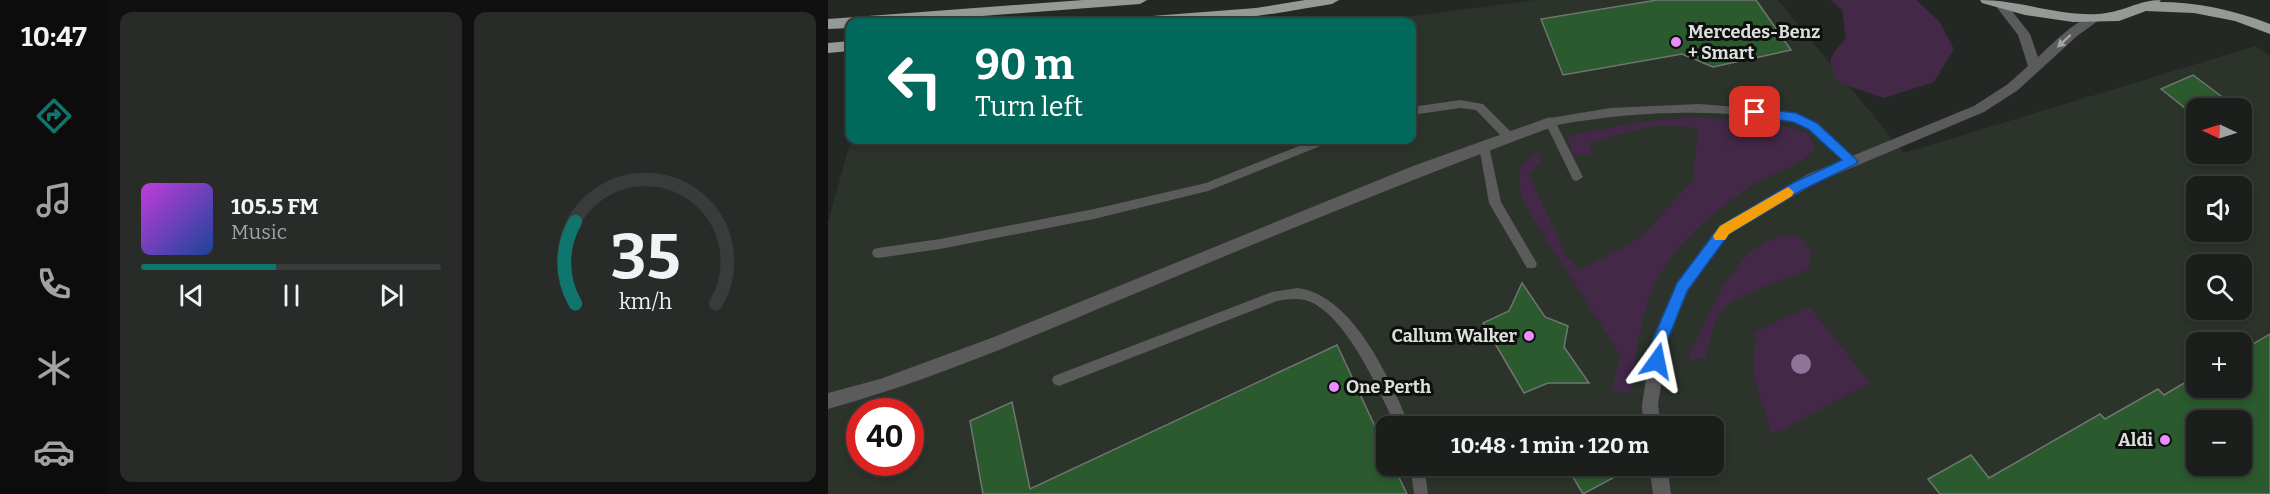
<!DOCTYPE html>
<html lang="en">
<head>
<meta charset="utf-8">
<style>
  body { margin:0; font-family:Bitter,serif; background:#282b28; color:#f1f3f6; height:100vh; display:flex; flex-direction:column; font-size:22px; white-space:nowrap }
  * { box-sizing:border-box; margin:0 }
  p { font-size:20px; color:#a0a2a3 }
  .icon { flex:none; width:33px; height:33px; fill:none; stroke:currentColor; stroke-width:2; stroke-linecap:round; stroke-linejoin:round }
  .map { position:relative; flex:1; overflow:hidden }
  .sheet { display:flex; flex-direction:column; gap:12px; padding:12px; background:#0f100f; width:720px }
  .sheet>* { flex:none }
  .top-card { position:absolute; left:18px; top:18px; width:570px; height:126px; border-radius:12px; box-shadow:0 3px 9px #0003,0 0 0 2px #393c3a; background:#00695c; color:#fff; overflow:hidden }
  .needle { width:39px; rotate:274deg }
  .fabs { position:absolute; left:1358px; top:98px; display:grid; gap:12px }
  .fabs a { display:grid; place-items:center; width:66px; height:66px; border-radius:12px; background:#1b1e1b; box-shadow:0 3px 9px #0003,0 0 0 2px #393c3a; font-size:30px }
  .speed { position:absolute; left:18px; top:398px; display:flex; gap:12px; font-size:30px; font-weight:700; text-align:center }
  .speed>* { display:grid; place-content:center; width:78px; height:78px; border-radius:50%; background:#1b1e1b; box-shadow:0 3px 9px #0003,0 0 0 2px #393c3a; line-height:1 }
  .speed .limit { border:9px solid #d22; background:#fff; color:#111 }
  .pin { position:absolute; display:grid; place-items:center; width:51px; height:51px; color:#fff; margin:-26px; border-radius:12px; box-shadow:0 3px 9px #0006 }
  .me { position:absolute; width:66px; margin:-33px; rotate:12deg; stroke-linejoin:round; filter:drop-shadow(0 0 4px #0008) }
  .turn { display:flex; align-items:center; gap:21px; height:126px; padding:0 30px; font-size:27px }
  .turn .icon { width:78px; height:78px; stroke-width:2.5 }
  .turn b { display:block; font-size:42px; line-height:51px }
  .sheet .widget { flex:1; display:flex; flex-direction:column; justify-content:center; gap:9px; min-width:0; padding:0 21px; border-radius:12px; background:#282b28 }
  .sheet .dial { align-items:center; gap:0 }
  .dial svg { height:156px; overflow:visible; fill:none; stroke:#393c3a; stroke-width:7; stroke-linecap:round; text-anchor:middle }
  .dial text { fill:#f1f3f6; stroke:none }
  .song { display:flex; align-items:center; gap:18px }
  .cover { width:72px; height:72px; border-radius:9px; background:linear-gradient(135deg,hsl(290 70% 55%),hsl(220 70% 35%)) }
  .played { height:6px; border-radius:3px; background:linear-gradient(90deg,#0f766e 45%,#393c3a 45%) }
  .keys { display:flex; justify-content:space-around; direction:ltr }
  .sheet .tiles { flex:1; display:grid; gap:12px; grid-template-columns:repeat(2,1fr) }
  .trip { position:absolute; left:548px; top:416px; width:348px; height:60px; border-radius:12px; background:#1b1e1b; box-shadow:0 3px 9px #0003,0 0 0 2px #393c3a; font-weight:700; line-height:60px; text-align:center }
  main { display:flex; flex:1; min-height:0 }
  .menu { display:flex; flex-direction:column; width:108px; justify-content:space-around; align-items:center; background:#0b0c0b; color:#a0a2a3 }
  .menu .icon { width:42px; height:42px }
  .menu .on { color:#0f766e }
  .menu b { font-size:27px; color:#f1f3f6 }
  .map>svg:first-child { display:block }
  .built { fill:#2b332b; fill-rule:evenodd }
  .green { fill:#432848 }
  .building { fill:#2b5a2e; stroke:#717571; stroke-width:1.5; fill-rule:evenodd }
  .lines { fill:none; stroke-linecap:round; stroke-linejoin:round }
  .service { fill:#5a5b5a; fill-rule:evenodd }
  .minor { fill:#5a5b5a; fill-rule:evenodd }
  .tertiary { fill:#5a5b5a; fill-rule:evenodd }
  .trunk { fill:#969a96; fill-rule:evenodd }
  .tree { fill:#917298 }
  .oneway { fill:#a2a4a2 }
  .route { fill:#1a73e8; stroke:#114b97; stroke-width:1.5 }
  .slow { fill:#f59e0b }
  .poi-dot { fill:#eb8dfc; stroke:#0e100e; stroke-width:2 }
  .labels { text-anchor:middle; dominant-baseline:central; stroke-width:6; stroke-linejoin:round; paint-order:stroke }
  .poi-label { font-size:18px; font-weight:bold; fill:#dddfdd; stroke:#0e100e; text-anchor:start }
</style>
</head>
<body>
<main>
<nav class="menu">
<b>10:47</b>
<svg class="icon on" aria-label="directions" viewBox="0 0 24 24"><path d="M12 3l9 9-9 9-9-9zM9 14v-3h6M13 9l2 2-2 2"/></svg>
<svg class="icon" aria-label="music" viewBox="0 0 24 24"><path d="M9 18V5l10-2v13"/><circle cx="6" cy="18" r="3"/><circle cx="16" cy="16" r="3"/></svg>
<svg class="icon" aria-label="phone" viewBox="0 0 24 24"><path d="M5 4h4l2 5-3 2q2 4 5 5l2-3 5 2v4C11 20 4 13 5 4z"/></svg>
<svg class="icon" aria-label="climate" viewBox="0 0 24 24"><path d="M12 3v18M4 7l16 10M4 17L20 7"/></svg>
<svg class="icon" aria-label="car" viewBox="0 0 24 24"><path d="M5 17H2v-5l4-1 3-4h7l3 4 3 1v5h-3M9 17h6M6 11h13"/><circle cx="7" cy="17" r="2"/><circle cx="17" cy="17" r="2"/></svg>
</nav>
<section class="sheet">
<div class="tiles">
<div class="widget">
<div class="song"><i class="cover"></i><div><b>105.5 FM</b><p>Music</p></div></div>
<div class="played"></div>
<div class="keys"><svg class="icon" aria-label="previous" viewBox="0 0 24 24"><path d="M18 5L8 12l10 7zM5 5v14"/></svg><svg class="icon" aria-label="pause" viewBox="0 0 24 24"><path d="M8 5v14M16 5v14"/></svg><svg class="icon" aria-label="next" viewBox="0 0 24 24"><path d="M6 5l10 7-10 7zM19 5v14"/></svg></div>
</div>
<div class="widget dial"><svg viewBox="0 0 100 80">
<path d="M14 69A42 42 0 1 1 86 69"/>
<path d="M14 69A42 42 0 0 1 14 27" stroke="#0f766e"/>
<text x="50" y="56" font-size="32" font-weight="700">35</text>
<text x="50" y="72" font-size="11">km/h</text>
</svg></div>
</div>
</section>
<div class="map">
<svg width="1442" height="494" viewBox="0 0 1442 494">
  <rect width="100%" height="100%" fill="#242824"/>
  <!-- built -->
  <path class="built" d="M707,0H950L1076,153L1428,46L1442,56V494H0V222L23,140H584V22H541ZM1368,108H1413V153H1368ZM1368,186H1413V231H1368ZM1368,264H1413V309H1368ZM1368,342H1413V387H1368ZM32,411H82V462H32ZM1368,420H1413V465H1368ZM558,426H885V465H558Z"/>
  <!-- green -->
  <g class="green">
    <path d="M1003,0H1088L1111,21L1126,49L1106,82L1056,98L1009,82C999,58 1001,58 1018,38L1014,10Z"/>
    <path d="M863,117C891,119 950,121 974,131C982,134 984,140 987,148C972,167 945,172 925,185C887,210 842,247 824,290C811,322 807,360 803,394L784,390L792,354L696,204C689,177 685,166 712,151L713,162L700,173L739,257L752,270L811,239L865,181L870,130C838,117 794,135 761,143L764,155L754,156L745,154L739,136L806,123Z"/>
    <path d="M962,235L975,238L983,254L980,269C959,279 921,291 903,303C886,314 881,339 878,358L860,359C880,316 908,238 962,235Z"/>
    <path d="M981,307L1042,383L944,435L925,372L928,331Z"/>
  </g>
  <!-- building -->
  <g class="building">
    <path d="M829,0H928L963,50L885,67L854,54L735,75L713,19Z"/>
    <path d="M1365,75L1409,108H1357L1333,89Z"/>
    <path d="M694,283L717,317L740,326L736,347L761,383H720L696,393L655,323L681,311Z"/>
    <path d="M1442,334V494H1112L1100,479L1143,455L1161,478L1272,414L1277,419L1330,389L1336,395L1368,376V387H1413V351ZM1368,420H1413V465H1368Z"/>
    <path d="M509,345L558,450V465H565L579,494H155L142,421L184,402L202,489Z"/>
    <path d="M738,465H809L755,494Z"/>
  </g>
  <g class="lines">
    <!-- service -->
    <g class="service">
      <path d="M632,100L655,104L685,134L686,137L685,140H677L648,110L632,108L584,115V107Z"/>
      <path d="M871,104L946,110L972,115L989,123L1029,161L1027,164H1019C1003,149 987,128 966,122C950,117 932,117 916,115C851,110 793,114 729,125L755,177L749,181L745,180L717,122L722,118L782,108Z"/>
      <path d="M486,140H501L500,143L380,191L266,219L112,249L50,258L46,257L44,253L46,249L50,248L112,239L266,209L378,183Z"/>
      <path d="M656,142L661,146L673,202L707,260L709,264L707,268H699L661,203L651,146Z"/>
      <path d="M470,288C526,296 562,380 582,426H568C551,391 517,311 477,300C468,298 458,299 449,301L231,386L226,384L224,380L226,376L444,292Z"/>
      <path d="M582,465H596L600,494H586Z"/>
    </g>
    <!-- minor -->
    <path class="minor" d="M722,117L729,122L727,126C585,178 445,236 306,294C205,336 105,380 0,409V393L52,379L166,337L585,166Z"/>
    <!-- tertiary -->
    <g class="tertiary">
      <path d="M1173,1L1177,2L1202,34L1210,57C1222,46 1256,11 1272,15L1274,18L1249,36L1190,90L1156,112L990,182L901,234L860,291L840,339L830,405L833,426H815L814,405L824,339L849,282L891,226L980,174L1146,106L1180,84L1200,66L1190,35L1167,5Z"/>
      <path d="M821,465H839L843,494H825Z"/>
    </g>
    <!-- trunk -->
    <g class="trunk">
      <path d="M255,0H319L312,4L75,22H22V28L0,29V19Z"/>
      <path d="M477,0H511L504,4C437,15 359,30 291,22L298,18L428,8Z"/>
      <path d="M1152,0C1192,0 1229,16 1269,14C1294,13 1310,0 1333,0L1331,2C1369,2 1406,10 1442,24V34L1407,21L1366,13L1318,11L1291,21L1245,22L1197,15L1154,3Z"/>
      <path d="M22,41V51L0,53V43Z"/>
    </g>
  </g>
  <!-- trees -->
  <circle class="tree" cx="973" cy="364" r="10"/>
  <!-- one-way arrows -->
  <defs><path id="oneway-solid" d="M-6-.8H1V-3.2L6.5 0L1 3.2V.8H-6Z" transform="scale(1.5)"/></defs>
  <use class="oneway" href="#oneway-solid" transform="translate(1236 41) rotate(137)"/>
  <!-- route -->
  <path class="route" d="M927,108L968,113L989,123L1030,161L1028,164L974,190L901,234L859,291L840,339L834,366L829,368L823,366L821,361L825,339L849,283L892,226L965,183L1014,160L980,129L965,122L923,116V109Z"/>
  <!-- slow -->
  <path class="slow" d="M960,187L966,192L964,196L901,234L897,240H887L885,236L892,226Z"/>
  <!-- markers -->
  <g class="poi-dot">
    <circle cx="848" cy="42" r="6"/>
    <circle cx="701" cy="336" r="6"/>
    <circle cx="506" cy="387" r="6"/>
    <circle cx="1337" cy="440" r="6"/>
  </g>
  <g class="labels">
    <!-- poi labels -->
    <g class="poi-label">
      <text x="860" y="32">Mercedes-Benz<tspan x="860" dy="21">+ Smart</tspan></text>
      <text x="689" y="336" text-anchor="end">Callum Walker</text>
      <text x="518" y="387">One Perth</text>
      <text x="1325" y="440" text-anchor="end">Aldi</text>
    </g>
  </g>
</svg>
<div class="fabs">
<a><svg class="needle" viewBox="-14 -14 28 28"><path d="M0-13l5 13h-10z" fill="#e53935"/><path d="M0 13l5-13h-10z" fill="#a0a2a3"/></svg></a>
<a><svg class="icon" aria-label="sound" viewBox="0 0 24 24"><path d="M4 9h4l5-4v14l-5-4H4zM17 9q2 3 0 6"/></svg></a>
<a><svg class="icon" aria-label="search" viewBox="0 0 24 24"><circle cx="10" cy="10" r="6"/><path d="M15 15l6 6"/></svg></a>
<a>+</a>
<a>−</a>
</div>
<div class="speed"><div class="limit">40</div></div>
<div class="pin" style="left:927px;top:112px;background:#d93025"><svg class="icon" aria-label="arrive" viewBox="0 0 24 24"><path d="M6 21V4h12l-3 4 3 4H6"/></svg></div>
<svg class="me" style="left:829px;top:361px" viewBox="-20 -20 40 40"><path d="M0-17L14 15 0 8-14 15z" fill="#1a73e8" stroke="#fff" stroke-width="4"/></svg>
<div class="trip">10:48 · 1 min · 120 m</div>
<div class="top-card">
<div class="turn"><svg class="icon" aria-label="left" viewBox="0 0 24 24"><path d="M17 20v-9H6M10 6l-5 5 5 5"/></svg><div><b>90 m</b>Turn left</div></div>
</div>
</div>
</main>
</body>
</html>
